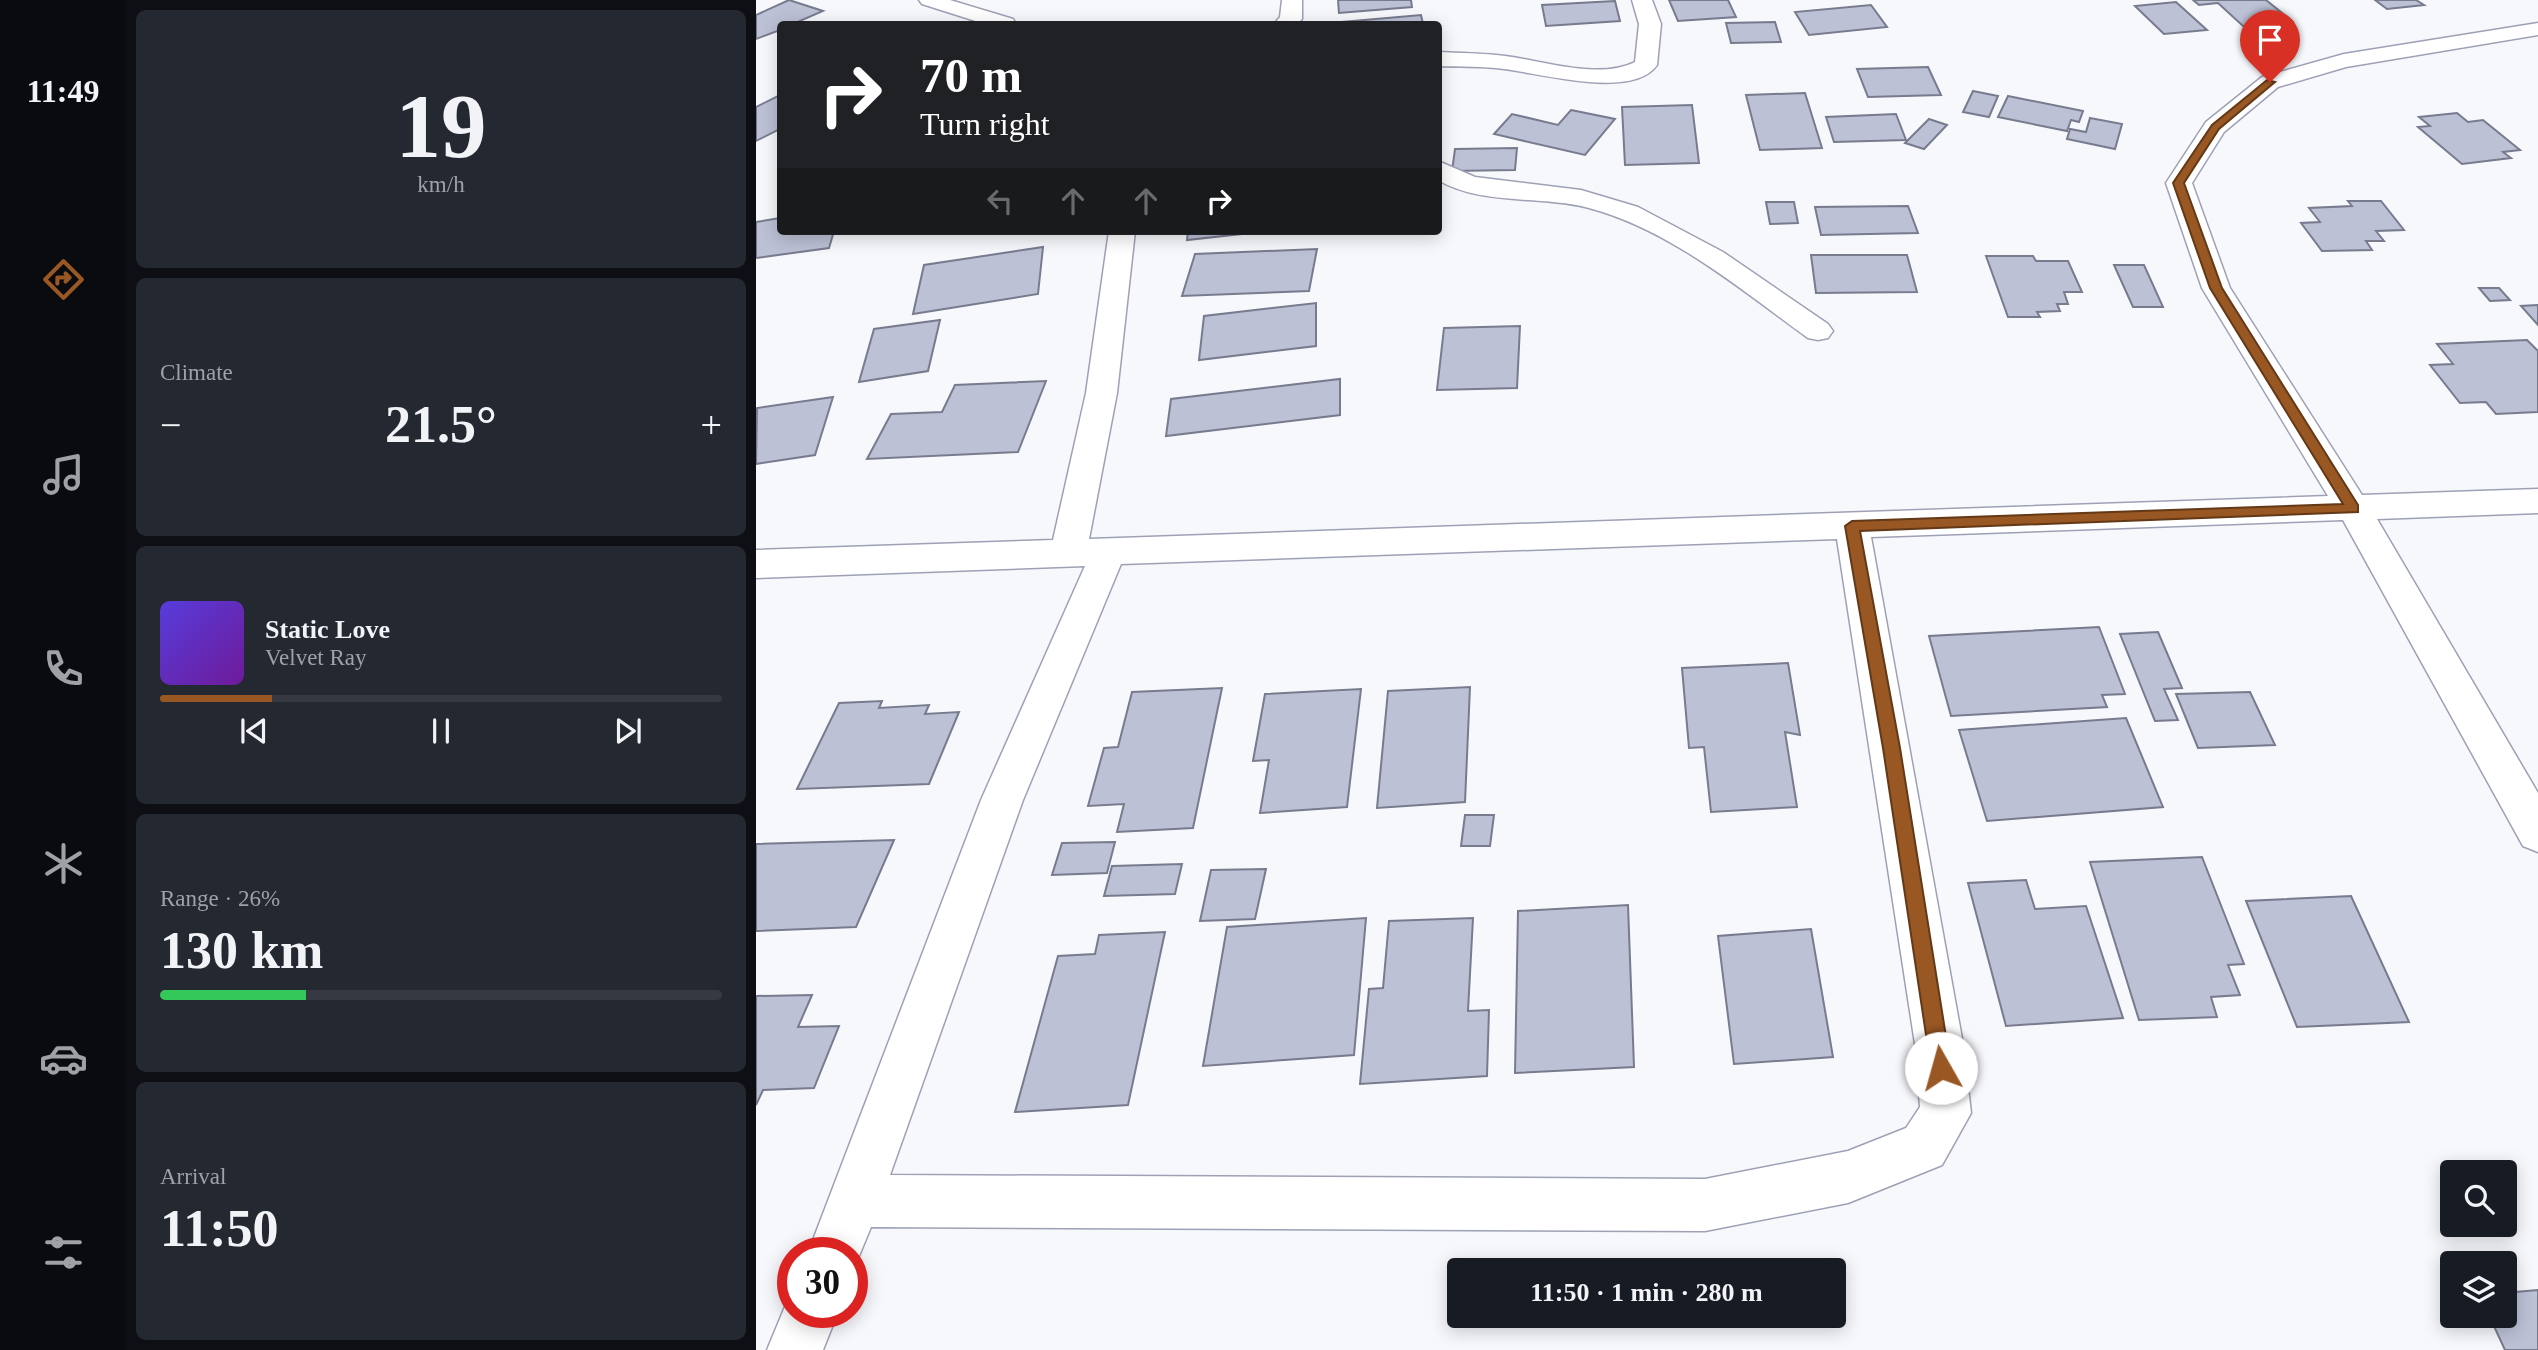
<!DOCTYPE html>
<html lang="en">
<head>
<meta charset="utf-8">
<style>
  body { margin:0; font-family:Georgia,serif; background:#242831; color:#f1f3f6; height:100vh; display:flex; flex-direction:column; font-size:26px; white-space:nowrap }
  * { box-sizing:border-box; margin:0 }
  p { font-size:23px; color:#9ea1a6 }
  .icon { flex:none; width:38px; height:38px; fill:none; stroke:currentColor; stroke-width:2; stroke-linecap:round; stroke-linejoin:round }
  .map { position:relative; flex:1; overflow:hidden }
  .drawer { display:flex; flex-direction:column; gap:10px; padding:10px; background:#0d0f14; width:630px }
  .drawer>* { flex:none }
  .hud { position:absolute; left:21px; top:21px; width:665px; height:214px; border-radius:7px; box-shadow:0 4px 18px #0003; background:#202124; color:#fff; overflow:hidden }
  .tools { position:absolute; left:1684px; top:1160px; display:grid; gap:14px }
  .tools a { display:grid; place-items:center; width:77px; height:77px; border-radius:7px; background:#171b24; box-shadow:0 4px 18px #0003; font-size:35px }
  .speed { position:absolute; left:21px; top:1237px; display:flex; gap:14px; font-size:35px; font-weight:700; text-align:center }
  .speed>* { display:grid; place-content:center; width:91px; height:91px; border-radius:50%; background:#171b24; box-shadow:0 4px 18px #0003; line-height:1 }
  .speed .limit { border:10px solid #d22; background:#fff; color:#111 }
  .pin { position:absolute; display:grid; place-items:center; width:60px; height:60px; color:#fff; margin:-72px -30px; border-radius:50% 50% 50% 0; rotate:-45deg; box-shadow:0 0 7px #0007 }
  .pin .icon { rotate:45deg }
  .me { position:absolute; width:77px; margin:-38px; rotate:353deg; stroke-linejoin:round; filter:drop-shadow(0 0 5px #0008) }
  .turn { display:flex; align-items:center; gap:24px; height:147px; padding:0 28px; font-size:32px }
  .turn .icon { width:91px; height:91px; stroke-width:2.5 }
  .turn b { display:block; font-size:49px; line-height:60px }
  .lanes { display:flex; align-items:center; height:66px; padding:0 28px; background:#0003; justify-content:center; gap:35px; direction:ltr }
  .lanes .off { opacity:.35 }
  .big { font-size:52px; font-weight:600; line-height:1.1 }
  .drawer .widget { flex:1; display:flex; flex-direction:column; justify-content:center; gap:10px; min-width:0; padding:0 24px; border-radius:10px; background:#242831 }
  .drawer .dial { align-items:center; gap:0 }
  .dial b { font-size:91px; line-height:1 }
  .song { display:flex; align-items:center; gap:21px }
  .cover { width:84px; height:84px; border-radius:10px; background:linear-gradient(135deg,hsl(250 70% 55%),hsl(280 70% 35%)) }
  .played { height:7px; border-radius:4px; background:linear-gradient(90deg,#985723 20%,#363941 20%) }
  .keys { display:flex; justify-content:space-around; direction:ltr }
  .heat { display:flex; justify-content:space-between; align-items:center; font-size:38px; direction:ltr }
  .charge { height:10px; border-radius:5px; background:linear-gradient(90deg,#34c759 26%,#363941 0) }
  .trip { position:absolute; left:691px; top:1258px; width:399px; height:70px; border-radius:7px; background:#171b24; box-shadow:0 4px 18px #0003; font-weight:600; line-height:70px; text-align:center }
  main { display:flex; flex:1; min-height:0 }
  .menu { display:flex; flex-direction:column; width:126px; justify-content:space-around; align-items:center; background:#090b0e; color:#9ea1a6 }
  .menu .icon { width:49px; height:49px }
  .menu .selected { color:#985723 }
  .menu b { font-size:32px; color:#f1f3f6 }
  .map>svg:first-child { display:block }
  .building { fill:#bdc1d6; stroke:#787b8e; stroke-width:2 }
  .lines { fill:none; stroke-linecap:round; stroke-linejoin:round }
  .minor-casing { stroke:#9ea1b5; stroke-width:3 }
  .minor { fill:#fff; fill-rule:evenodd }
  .route { fill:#985723; stroke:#633917; stroke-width:2 }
</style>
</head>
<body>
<main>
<nav class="menu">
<b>11:49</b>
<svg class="icon selected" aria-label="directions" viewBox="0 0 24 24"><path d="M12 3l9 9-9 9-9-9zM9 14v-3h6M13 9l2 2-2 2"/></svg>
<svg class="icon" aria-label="music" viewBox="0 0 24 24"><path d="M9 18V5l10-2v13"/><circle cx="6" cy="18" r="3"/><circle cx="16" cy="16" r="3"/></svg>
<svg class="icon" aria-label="phone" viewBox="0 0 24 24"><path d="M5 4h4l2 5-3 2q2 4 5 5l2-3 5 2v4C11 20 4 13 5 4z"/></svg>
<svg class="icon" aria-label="climate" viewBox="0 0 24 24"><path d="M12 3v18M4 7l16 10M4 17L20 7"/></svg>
<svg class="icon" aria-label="car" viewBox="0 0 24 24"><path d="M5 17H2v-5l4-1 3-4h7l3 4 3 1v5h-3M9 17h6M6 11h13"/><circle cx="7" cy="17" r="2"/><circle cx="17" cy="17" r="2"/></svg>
<svg class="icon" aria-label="filters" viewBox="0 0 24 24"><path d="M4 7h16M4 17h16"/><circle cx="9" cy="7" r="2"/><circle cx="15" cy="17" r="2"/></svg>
</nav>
<section class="drawer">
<div class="widget dial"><b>19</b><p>km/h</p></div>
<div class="widget"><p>Climate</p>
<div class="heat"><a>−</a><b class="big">21.5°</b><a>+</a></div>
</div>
<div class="widget">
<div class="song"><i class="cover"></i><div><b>Static Love</b><p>Velvet Ray</p></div></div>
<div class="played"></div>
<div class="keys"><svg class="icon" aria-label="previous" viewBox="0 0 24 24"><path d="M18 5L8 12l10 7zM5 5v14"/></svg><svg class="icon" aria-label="pause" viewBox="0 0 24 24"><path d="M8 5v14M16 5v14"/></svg><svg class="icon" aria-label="next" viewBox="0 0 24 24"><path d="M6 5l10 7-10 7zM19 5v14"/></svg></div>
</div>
<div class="widget"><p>Range · 26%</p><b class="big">130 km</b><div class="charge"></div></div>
<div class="widget"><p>Arrival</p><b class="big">11:50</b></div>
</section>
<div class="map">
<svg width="1782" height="1350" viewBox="0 0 1782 1350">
  <rect width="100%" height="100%" fill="#f7f8fc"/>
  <!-- building -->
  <g class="building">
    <path d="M33,0L67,11L37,24H24V30L0,39V15Z"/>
    <path d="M582,0H655L656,7L583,13Z"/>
    <path d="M913,0H972L980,17L922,21Z"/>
    <path d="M1437,0H1510L1536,21L1487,26L1462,3L1443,5Z"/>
    <path d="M1619,0H1660L1668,5L1631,9Z"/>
    <path d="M859,1L864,21L790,26L786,5Z"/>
    <path d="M1420,2L1451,30L1408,34L1379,6Z"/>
    <path d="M1115,5L1131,27L1053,35L1039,12Z"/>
    <path d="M665,15L667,24H586V22Z"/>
    <path d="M1019,22L1025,42L975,43L970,23Z"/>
    <path d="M1172,67L1185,95L1112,97L1101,69Z"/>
    <path d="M1217,91L1242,96L1233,117L1207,112Z"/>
    <path d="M1049,93L1066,148L1004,150L990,95Z"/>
    <path d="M24,95V129L0,141V107Z"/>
    <path d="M1252,96L1327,111L1323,122L1315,120L1311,131L1242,117Z"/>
    <path d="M936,105L943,163L869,165L866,107Z"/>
    <path d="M815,110L859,119L829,155L738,134L756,114L802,125Z"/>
    <path d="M1701,113L1712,122L1727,120L1764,150L1747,152L1755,158L1706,164L1662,127L1674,126L1663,117Z"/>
    <path d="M1140,114L1150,140L1078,142L1070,117Z"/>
    <path d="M1334,118L1366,124L1359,149L1311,139L1314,129L1330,132Z"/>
    <path d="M1173,119L1191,125L1168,149L1149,143Z"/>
    <path d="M761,148L759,170L696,171L699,149Z"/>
    <path d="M1592,201H1625L1648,230L1620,231L1628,241H1610L1616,250L1566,251L1545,223L1564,222L1553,208L1596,206Z"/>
    <path d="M1010,202H1038L1042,223L1014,224Z"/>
    <path d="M1152,206L1162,233L1065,235L1059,207Z"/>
    <path d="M24,218V231H78L73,248L0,258V222Z"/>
    <path d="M432,231H513L431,240Z"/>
    <path d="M287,247L282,294L157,314L168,265Z"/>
    <path d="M561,249L553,291L426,296L439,254Z"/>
    <path d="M1055,255H1151L1161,292L1060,293Z"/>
    <path d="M1230,256H1277L1280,261H1312L1326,292H1308L1312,304H1301L1304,311L1281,312L1284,317H1252Z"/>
    <path d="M1358,265H1388L1407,307H1377Z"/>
    <path d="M1723,288H1743L1754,300L1734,301Z"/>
    <path d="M560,303V346L443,360L448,316Z"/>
    <path d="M1782,305V325L1765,306Z"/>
    <path d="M184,320L172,371L103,382L118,329Z"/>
    <path d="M764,326L761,388L681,390L688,328Z"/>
    <path d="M1771,340L1782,351V412L1740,414L1730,402L1704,403L1674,365L1697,364L1681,344Z"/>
    <path d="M584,379V415L410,436L415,399Z"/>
    <path d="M290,381L262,452L111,459L135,414L186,412L199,385Z"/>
    <path d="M77,397L59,455L0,464L1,408Z"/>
    <path d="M1343,627L1369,694L1346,695L1351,707L1195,716L1173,636Z"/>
    <path d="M1402,632L1426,688L1408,689L1422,720L1399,721L1364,634Z"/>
    <path d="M1032,663L1044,735L1029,732L1041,807L955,812L948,747L933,748L926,668Z"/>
    <path d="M714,687L709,802L621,808L632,691Z"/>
    <path d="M466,688L437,828L361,832L368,804L332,806L348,748L362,747L376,692Z"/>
    <path d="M605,689L591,807L504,813L513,760L497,761L509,694Z"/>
    <path d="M1494,692L1519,745L1442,748L1420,694Z"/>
    <path d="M126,701L123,708L173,705L169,714L203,712L173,784L41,789L83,703Z"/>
    <path d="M1370,718L1407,807L1231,821L1203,730Z"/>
    <path d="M709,815H738L734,846H705Z"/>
    <path d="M138,840L100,927L0,931V844Z"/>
    <path d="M359,842L351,873L296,875L306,843Z"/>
    <path d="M1446,857L1488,964L1472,965L1484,995L1455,997L1461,1017L1383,1020L1334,862Z"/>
    <path d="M426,864L419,894L348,896L356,866Z"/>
    <path d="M510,869L499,919L444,921L455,870Z"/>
    <path d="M1270,880L1279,909L1330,906L1367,1018L1250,1026L1212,883Z"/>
    <path d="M1595,896L1653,1022L1541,1027L1490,901Z"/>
    <path d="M872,905L878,1067L759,1073L762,911Z"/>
    <path d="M610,918L598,1055L447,1066L471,927Z"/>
    <path d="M717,918L712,1011L733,1010L731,1076L604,1084L613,989L627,988L633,921Z"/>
    <path d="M1055,929L1077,1057L978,1064L962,936Z"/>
    <path d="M409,932L372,1105L259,1112L302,956L339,954L343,935Z"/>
    <path d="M56,995L42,1027L83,1026L58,1088L7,1090L0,1105V996Z"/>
    <path d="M1782,1290V1350H1749L1736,1322L1751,1321L1748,1293Z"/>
  </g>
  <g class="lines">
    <!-- minor casing -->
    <g class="minor-casing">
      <g id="minor">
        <path d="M163,0H194L257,19L260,24H229L166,4Z"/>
        <path d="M526,0H546V19L541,24H518L524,17Z"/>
        <path d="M876,0H896L905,24L901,65C877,100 784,73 748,69C727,66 704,67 682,66V52C704,53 727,53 749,56C789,61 842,80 879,62L883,24Z"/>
        <path d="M1782,23V35L1590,67L1522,87L1468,132L1436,183L1474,288L1606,495L1782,489V513L1621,519L1782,793V852L1767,846L1587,520L1115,537L1207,1044L1215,1113L1186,1165L1092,1203L949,1231L115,1227L96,1273V1253H52L225,800L329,566L0,578V550L297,540L330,393L353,231H379L361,393L333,539L1572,496L1446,288L1410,183L1450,122L1506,77L1588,54ZM1081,539L1159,1044L1164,1107L1150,1128L1092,1151L949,1179L134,1175L267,800L365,564Z"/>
        <path d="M682,161L719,177L825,190L882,207L967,252L1072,324L1077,331L1072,338L1062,340L1052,338C984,289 915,230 833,208C785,195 726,206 682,180Z"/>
        <path d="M35,1292L37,1312H82L67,1350H11Z"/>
      </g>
    </g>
    <!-- minor -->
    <use href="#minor" class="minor"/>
  </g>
  <!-- route -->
  <path class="route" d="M1511,80L1519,82L1463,129L1428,183L1466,288L1602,505V512L1104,531L1144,748L1195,1068L1192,1075L1185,1078L1178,1075L1175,1068L1127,748L1089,526L1096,521L1587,504L1454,288L1417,183L1456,125Z"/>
</svg>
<div class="tools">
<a><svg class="icon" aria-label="search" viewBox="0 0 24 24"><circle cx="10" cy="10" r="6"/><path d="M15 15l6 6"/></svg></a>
<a><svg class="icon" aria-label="layers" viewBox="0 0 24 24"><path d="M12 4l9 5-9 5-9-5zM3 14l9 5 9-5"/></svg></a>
</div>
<div class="speed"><div class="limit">30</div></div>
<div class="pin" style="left:1514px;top:82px;background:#d93025"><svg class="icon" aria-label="arrive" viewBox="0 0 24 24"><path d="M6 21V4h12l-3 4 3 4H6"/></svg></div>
<svg class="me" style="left:1185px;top:1068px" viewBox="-20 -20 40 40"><circle r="19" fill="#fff"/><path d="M0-13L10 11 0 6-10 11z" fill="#985723"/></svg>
<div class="trip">11:50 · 1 min · 280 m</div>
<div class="hud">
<div class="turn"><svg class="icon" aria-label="right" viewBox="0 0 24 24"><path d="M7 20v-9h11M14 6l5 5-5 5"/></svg><div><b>70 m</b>Turn right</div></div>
<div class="lanes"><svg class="icon off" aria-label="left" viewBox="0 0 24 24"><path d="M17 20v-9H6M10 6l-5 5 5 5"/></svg><svg class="icon off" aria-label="ahead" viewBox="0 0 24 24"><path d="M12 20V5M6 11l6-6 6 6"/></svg><svg class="icon off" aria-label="ahead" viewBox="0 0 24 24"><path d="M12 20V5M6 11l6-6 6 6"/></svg><svg class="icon" aria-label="right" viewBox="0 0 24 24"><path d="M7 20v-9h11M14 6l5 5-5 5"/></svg></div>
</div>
</div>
</main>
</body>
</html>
